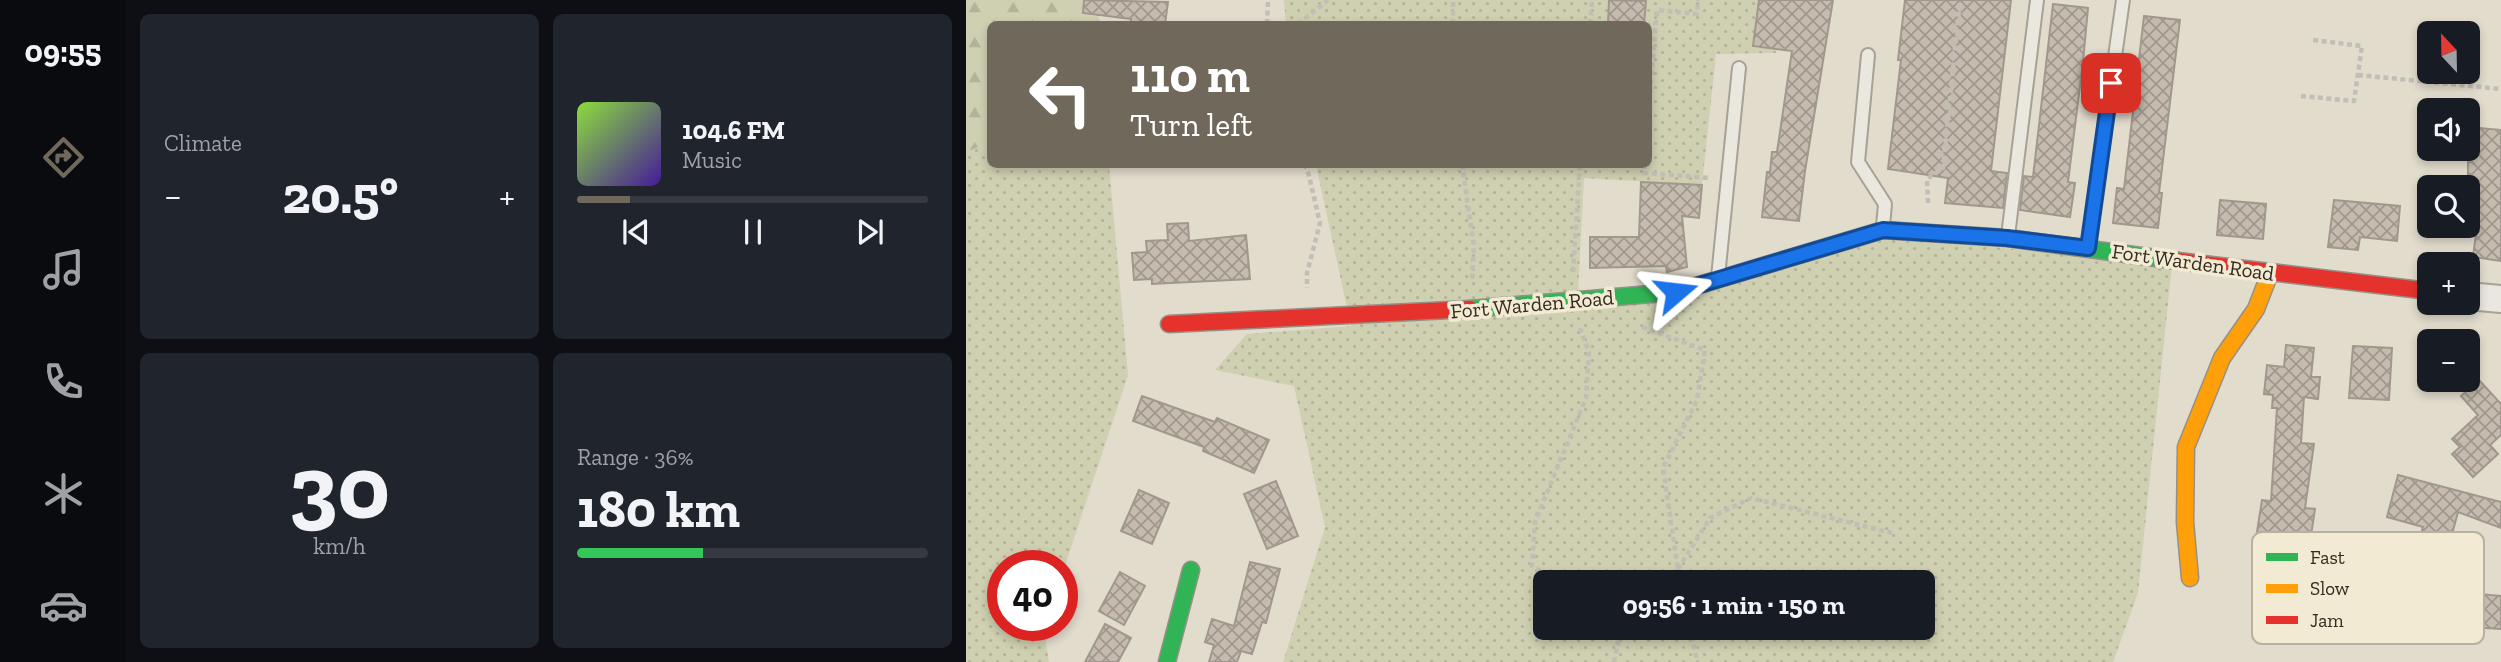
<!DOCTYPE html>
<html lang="en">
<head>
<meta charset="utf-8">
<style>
  body { margin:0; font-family:"Zilla Slab",serif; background:#20242c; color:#f1f3f6; height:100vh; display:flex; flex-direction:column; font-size:26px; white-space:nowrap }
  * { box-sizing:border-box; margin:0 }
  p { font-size:23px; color:#9ea1a6 }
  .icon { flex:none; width:38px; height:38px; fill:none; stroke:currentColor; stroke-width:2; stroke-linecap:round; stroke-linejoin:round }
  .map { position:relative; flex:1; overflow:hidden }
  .drawer { display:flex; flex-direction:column; gap:14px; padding:14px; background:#0d0f14; width:840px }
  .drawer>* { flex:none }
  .hud { position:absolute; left:21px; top:21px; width:665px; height:147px; border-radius:10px; box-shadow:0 4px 10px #0003; background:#71685c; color:#fff; overflow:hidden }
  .needle { width:46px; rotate:338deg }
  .buttons { position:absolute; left:1451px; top:21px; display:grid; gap:14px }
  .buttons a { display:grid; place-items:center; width:63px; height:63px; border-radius:10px; background:#171b24; box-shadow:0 4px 10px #0003; font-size:35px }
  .speed { position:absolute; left:21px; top:550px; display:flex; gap:14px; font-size:35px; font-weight:700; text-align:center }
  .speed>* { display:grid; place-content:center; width:91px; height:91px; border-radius:50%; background:#171b24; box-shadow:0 4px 10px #0003; line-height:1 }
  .speed .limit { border:10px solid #d22; background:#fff; color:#111 }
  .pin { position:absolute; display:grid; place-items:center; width:60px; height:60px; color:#fff; margin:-30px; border-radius:14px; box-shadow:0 4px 10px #0006 }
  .me { position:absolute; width:77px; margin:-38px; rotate:73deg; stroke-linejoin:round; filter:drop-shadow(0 0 5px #0008) }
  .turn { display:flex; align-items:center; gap:24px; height:147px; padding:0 28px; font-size:32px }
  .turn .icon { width:91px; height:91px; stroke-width:2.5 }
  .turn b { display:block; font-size:49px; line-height:60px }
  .big { font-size:52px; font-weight:700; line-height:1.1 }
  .drawer .widget { flex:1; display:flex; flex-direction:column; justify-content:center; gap:10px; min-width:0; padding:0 24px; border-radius:10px; background:#20242c }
  .drawer .dial { align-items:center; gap:0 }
  .dial b { font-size:91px; line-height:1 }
  .song { display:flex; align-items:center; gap:21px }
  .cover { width:84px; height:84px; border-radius:10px; background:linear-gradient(135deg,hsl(90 70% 55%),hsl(260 70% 35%)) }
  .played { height:7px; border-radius:4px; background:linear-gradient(90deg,#71685c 15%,#363941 15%) }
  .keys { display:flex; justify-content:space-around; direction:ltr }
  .heat { display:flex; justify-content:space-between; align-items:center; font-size:38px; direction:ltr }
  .charge { height:10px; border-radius:5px; background:linear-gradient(90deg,#34c759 36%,#363941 0) }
  .drawer .tiles { flex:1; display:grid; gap:14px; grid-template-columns:repeat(2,1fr) }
  .trip { position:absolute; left:567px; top:570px; width:402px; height:70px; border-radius:10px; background:#171b24; box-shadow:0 4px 10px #0003; font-weight:700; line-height:70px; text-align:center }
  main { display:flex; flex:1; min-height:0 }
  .dock { display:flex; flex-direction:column; width:126px; justify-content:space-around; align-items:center; background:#090b0e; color:#9ea1a6 }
  .dock .icon { width:49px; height:49px }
  .dock .active { color:#71685c }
  .dock b { font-size:32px; color:#f1f3f6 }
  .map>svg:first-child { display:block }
  .grass { fill:url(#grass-dots); fill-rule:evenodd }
  .forest { fill:url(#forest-firs) }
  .building { fill:url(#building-cross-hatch); stroke:#a1988d; stroke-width:2 }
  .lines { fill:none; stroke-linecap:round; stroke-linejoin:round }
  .lane-casing { stroke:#a7a196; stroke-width:16 }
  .street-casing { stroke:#a7a196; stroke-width:30 }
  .fast-casing { stroke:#969186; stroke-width:19 }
  .slow-casing { stroke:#969186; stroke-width:19 }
  .jam-casing { stroke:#969186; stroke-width:19 }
  .path { stroke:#c2beb5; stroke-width:4.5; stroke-dasharray:5 3.5; stroke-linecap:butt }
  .lane { stroke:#eae7de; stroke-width:12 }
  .street { stroke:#eae7de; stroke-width:26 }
  .fast { stroke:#30b455; stroke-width:16 }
  .slow { stroke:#ff9f0a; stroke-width:16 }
  .jam { stroke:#e5322d; stroke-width:16 }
  .route-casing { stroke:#114b97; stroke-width:18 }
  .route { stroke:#1a73e8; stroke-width:12 }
  .labels { text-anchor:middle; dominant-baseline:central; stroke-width:7; stroke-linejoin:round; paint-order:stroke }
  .street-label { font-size:21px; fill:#342a1f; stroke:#f2ead3 }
  .key { fill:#f2ead3; stroke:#b9b09d; stroke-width:2 }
  .key-label { font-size:19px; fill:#342a1f }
</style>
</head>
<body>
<main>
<nav class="dock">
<b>09:55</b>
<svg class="icon active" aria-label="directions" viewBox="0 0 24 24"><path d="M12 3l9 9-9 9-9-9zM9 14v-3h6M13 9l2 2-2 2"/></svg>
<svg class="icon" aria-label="music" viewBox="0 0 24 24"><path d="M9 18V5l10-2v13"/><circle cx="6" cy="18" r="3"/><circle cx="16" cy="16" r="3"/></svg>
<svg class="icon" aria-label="phone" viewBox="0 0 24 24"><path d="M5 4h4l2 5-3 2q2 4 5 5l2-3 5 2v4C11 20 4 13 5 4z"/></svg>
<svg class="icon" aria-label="climate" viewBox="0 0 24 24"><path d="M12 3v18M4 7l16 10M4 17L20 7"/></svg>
<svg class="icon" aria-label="car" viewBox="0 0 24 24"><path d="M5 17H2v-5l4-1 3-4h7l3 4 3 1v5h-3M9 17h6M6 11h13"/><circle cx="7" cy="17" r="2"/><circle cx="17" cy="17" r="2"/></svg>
</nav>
<section class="drawer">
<div class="tiles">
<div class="widget"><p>Climate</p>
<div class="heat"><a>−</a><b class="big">20.5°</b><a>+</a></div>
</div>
<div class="widget">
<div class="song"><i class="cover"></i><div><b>104.6 FM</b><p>Music</p></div></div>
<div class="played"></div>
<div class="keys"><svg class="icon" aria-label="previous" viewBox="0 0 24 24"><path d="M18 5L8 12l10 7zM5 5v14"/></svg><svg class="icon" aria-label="pause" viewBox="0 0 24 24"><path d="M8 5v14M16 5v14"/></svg><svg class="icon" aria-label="next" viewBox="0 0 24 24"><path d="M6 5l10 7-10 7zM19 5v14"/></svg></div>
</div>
<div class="widget dial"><b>30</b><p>km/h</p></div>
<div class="widget"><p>Range · 36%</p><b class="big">180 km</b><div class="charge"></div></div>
</div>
</section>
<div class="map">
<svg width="1535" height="662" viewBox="0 0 1535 662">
  <defs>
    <pattern id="grass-dots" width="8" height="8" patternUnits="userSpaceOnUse" patternTransform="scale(1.75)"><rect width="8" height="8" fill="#cfd0b1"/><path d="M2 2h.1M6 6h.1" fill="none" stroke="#b2b398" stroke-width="1.8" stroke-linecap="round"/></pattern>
    <pattern id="forest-firs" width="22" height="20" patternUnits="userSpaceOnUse" patternTransform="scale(1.75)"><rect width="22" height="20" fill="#cfd0b1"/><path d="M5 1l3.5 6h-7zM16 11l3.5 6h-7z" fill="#b2b398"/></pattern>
    <pattern id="building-cross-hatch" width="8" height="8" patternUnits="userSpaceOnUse" patternTransform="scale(1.75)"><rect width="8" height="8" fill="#c5bbae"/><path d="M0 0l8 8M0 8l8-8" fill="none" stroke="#a1988d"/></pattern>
  </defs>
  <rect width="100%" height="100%" fill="#e2dccd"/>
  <!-- grass -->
  <g class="grass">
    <path d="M318,0H821L810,53L750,54L736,185L618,178L612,293L585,309L918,236L1206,265L1172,593L1147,662H317L359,527L328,386L249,370L281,334L385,326L350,165L682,164V24H320ZM579,583H957V628H579Z"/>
    <path d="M15,146H24V164L143,165L162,375L96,575V565H37V625H80L78,631L83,662H0V152Z"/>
  </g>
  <!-- forest -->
  <path class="forest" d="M0,0H127L135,24H24V146H15L0,152Z"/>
  <!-- building -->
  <g class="building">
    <path d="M118,0L202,2L199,24H165V19L117,13Z"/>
    <path d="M643,0L680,1L678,24H642Z"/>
    <path d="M793,0H867L839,171L833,221L796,217L801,172H804L806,152H811L826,51L787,46Z"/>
    <path d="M939,0H1045L1025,171L1041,173L1037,208L979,203L982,178L922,169L935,60H932Z"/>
    <path d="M1087,4L1122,8L1117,62L1102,182L1109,183L1104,217L1054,210L1058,176L1067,177Z"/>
    <path d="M1178,16L1214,20L1193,193H1196L1192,228L1147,223L1151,188L1158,189Z"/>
    <path d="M1502,127L1535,130V261L1507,257L1510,233L1499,231L1504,194H1502Z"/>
    <path d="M675,182L736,185L733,218L716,216L721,267L701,272L700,266L624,268V237H673Z"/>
    <path d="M1254,200L1300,204L1297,239L1251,235Z"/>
    <path d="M1368,200L1434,206L1431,241L1394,237L1392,250L1362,247Z"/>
    <path d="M222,223L223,241L280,235L284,279L186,284V279L168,280L166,253L181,252L180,241L202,240L201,224Z"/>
    <path d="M1320,345L1348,348L1345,377H1354L1352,399L1338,397L1335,443L1348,444L1339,508L1349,509L1335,603L1347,604L1344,626L1299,620L1305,572L1310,573L1315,535L1291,532L1296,500L1305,501L1311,408H1306L1307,395L1298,394L1301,365L1318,367Z"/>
    <path d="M1387,346L1426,348L1423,400L1383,398Z"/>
    <path d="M1513,380L1535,404V435L1524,445L1532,454L1507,477L1486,454L1494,447L1486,439L1512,415L1495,396Z"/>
    <path d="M176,396L249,422L251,418L303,440L288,473L237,451L238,447L167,421Z"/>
    <path d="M1432,475L1535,502V528L1492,512L1481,553L1452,545L1457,527L1421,517Z"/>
    <path d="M310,481L332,536L301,549L278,494Z"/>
    <path d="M173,490L203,503L186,544L155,531Z"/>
    <path d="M284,562L314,569L300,623L296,622L286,654L275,651L271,662H243L248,645L239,642L246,619L268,626Z"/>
    <path d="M154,572L179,586L158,625L133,611Z"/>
    <path d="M1491,592L1535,596V629L1488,626Z"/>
    <path d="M139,624L165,638L152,662H119Z"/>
  </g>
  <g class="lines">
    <!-- lane casing -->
    <g class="lane-casing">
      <g id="lane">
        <path d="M902,55L892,162L919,204L917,226"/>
        <path d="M1042,236L1071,0"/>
        <path d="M1122,247L1157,0"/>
        <path d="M752,277L773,68"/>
      </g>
    </g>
    <!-- street casing -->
    <g class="street-casing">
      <path id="street" d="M1502,296L1535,299"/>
    </g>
    <!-- fast casing -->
    <g class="fast-casing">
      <g id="fast">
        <path d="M504,309L710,292L917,230L1041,238L1212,261"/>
        <path d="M201,662L225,570"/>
      </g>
    </g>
    <!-- slow casing -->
    <g class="slow-casing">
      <path id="slow" d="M1224,578L1219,522L1220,447L1256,358L1290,309L1304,273"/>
    </g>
    <!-- jam casing -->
    <g class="jam-casing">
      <g id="jam">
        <path d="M1212,261L1463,291"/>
        <path d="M203,324L504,309"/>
      </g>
    </g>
    <!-- path -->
    <g class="path">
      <path d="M301,24L302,0"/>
      <path d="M332,24L362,0"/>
      <path d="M487,24V0"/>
      <path d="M624,24L626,0"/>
      <path d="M1392,75L1535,89"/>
      <path d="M1335,96L1388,101L1396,46L1347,40"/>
      <path d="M682,118L691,10L731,14L732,0"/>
      <path d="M338,164L342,172L354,223L341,273V288"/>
      <path d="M496,164L508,247L506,280"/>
      <path d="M679,164L678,173L744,178"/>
      <path d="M962,203L961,179L977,168L994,0"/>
      <path d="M607,272L614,164"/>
      <path d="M676,327L739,350L731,400L697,468L714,583"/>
      <path d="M712,569L744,518L785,498L926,533"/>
      <path d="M597,583L566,566L569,522L620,398L623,352L614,328"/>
      <path d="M637,583H650"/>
      <path d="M724,628L731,662"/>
      <path d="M648,662L655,628"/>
    </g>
    <!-- lane -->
    <use href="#lane" class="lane"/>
    <!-- street -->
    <use href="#street" class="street"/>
    <!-- fast -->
    <use href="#fast" class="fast"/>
    <!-- slow -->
    <use href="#slow" class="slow"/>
    <!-- jam -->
    <use href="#jam" class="jam"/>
  </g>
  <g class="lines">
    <!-- route casing -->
    <g class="route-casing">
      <path id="route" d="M710,292L917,230L1041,238L1122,248L1145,83"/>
    </g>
    <!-- route -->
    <use href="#route" class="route"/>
  </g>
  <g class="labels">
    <!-- street labels -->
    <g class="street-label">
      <text transform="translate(1227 262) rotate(8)">Fort Warden Road</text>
      <text transform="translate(566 304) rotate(-5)">Fort Warden Road</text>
    </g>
  </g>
  <!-- legend -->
  <rect x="1286" y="532" width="232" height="112" rx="10" class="key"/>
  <rect x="1300" y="553" width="32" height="8" fill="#30b455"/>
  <rect x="1300" y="584" width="32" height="9" fill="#ff9f0a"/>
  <rect x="1300" y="616" width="32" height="8" fill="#e5322d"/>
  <g class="key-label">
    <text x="1344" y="564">Fast</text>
    <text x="1344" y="595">Slow</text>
    <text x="1344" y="627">Jam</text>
  </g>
</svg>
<div class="buttons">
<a><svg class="needle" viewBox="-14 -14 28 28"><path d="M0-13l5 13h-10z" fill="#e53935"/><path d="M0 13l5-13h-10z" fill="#9ea1a6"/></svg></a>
<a><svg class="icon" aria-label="sound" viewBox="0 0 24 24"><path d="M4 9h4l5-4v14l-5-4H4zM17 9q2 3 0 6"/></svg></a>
<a><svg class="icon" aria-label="search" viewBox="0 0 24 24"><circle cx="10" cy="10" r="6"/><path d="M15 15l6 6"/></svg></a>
<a>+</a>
<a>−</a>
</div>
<div class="speed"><div class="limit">40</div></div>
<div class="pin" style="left:1145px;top:83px;background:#d93025"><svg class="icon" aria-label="arrive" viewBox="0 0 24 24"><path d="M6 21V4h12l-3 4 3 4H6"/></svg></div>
<svg class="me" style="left:710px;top:292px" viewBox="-20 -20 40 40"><path d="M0-17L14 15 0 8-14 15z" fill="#1a73e8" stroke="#fff" stroke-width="4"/></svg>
<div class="trip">09:56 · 1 min · 150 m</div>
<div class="hud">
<div class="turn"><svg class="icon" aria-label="left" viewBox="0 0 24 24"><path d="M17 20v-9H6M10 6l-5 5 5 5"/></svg><div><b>110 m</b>Turn left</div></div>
</div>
</div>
</main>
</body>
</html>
